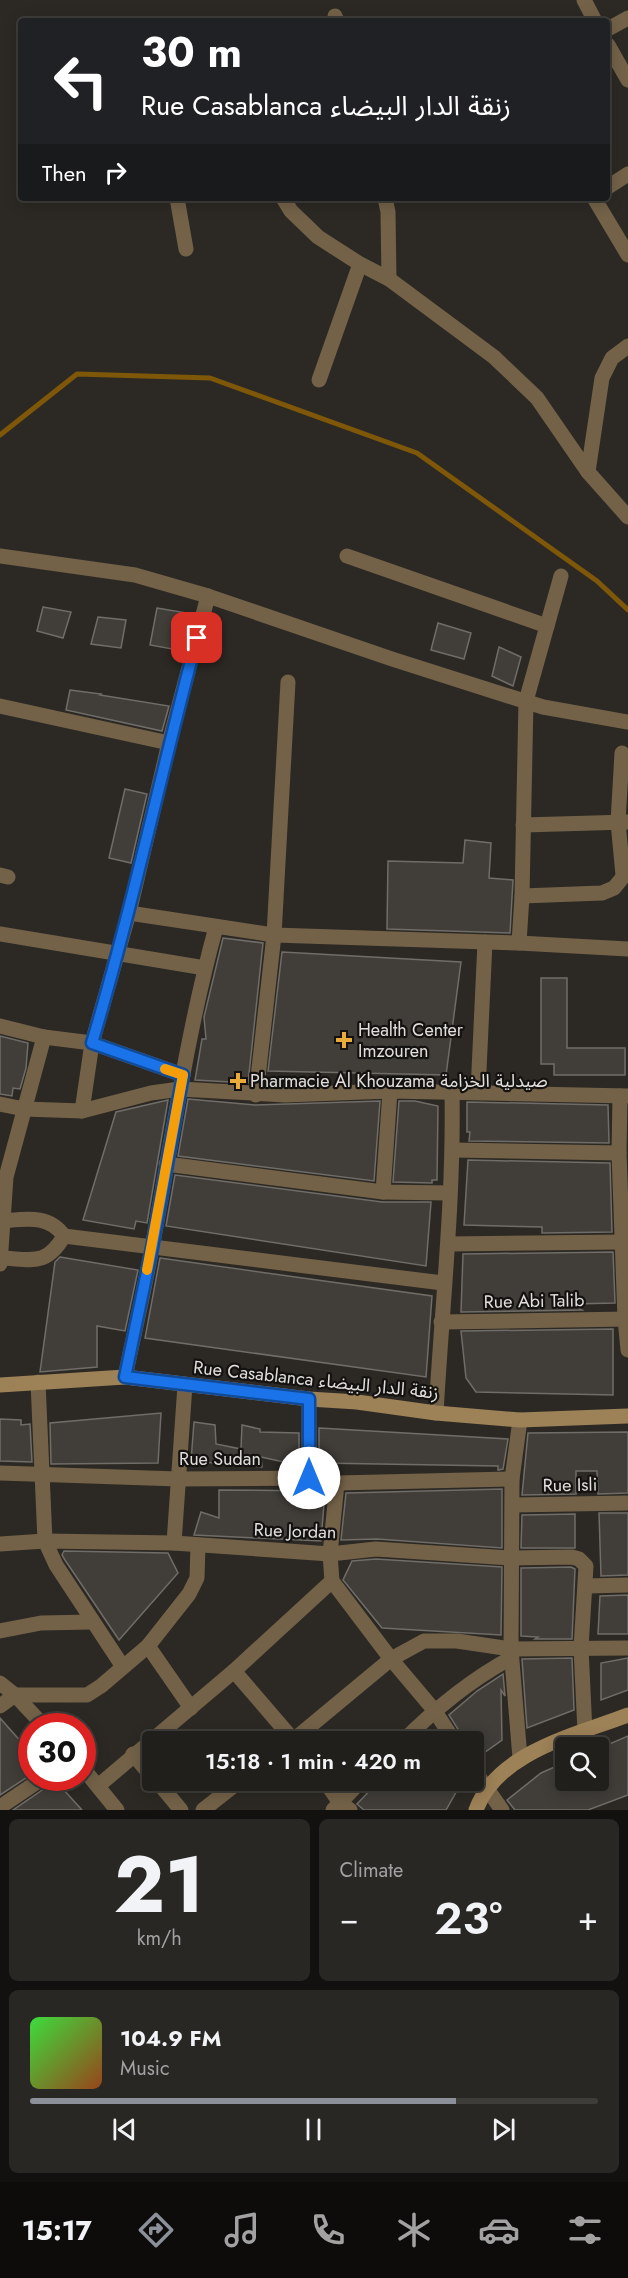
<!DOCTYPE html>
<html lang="en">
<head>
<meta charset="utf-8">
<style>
  body { margin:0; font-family:Jost,"Noto Sans Arabic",sans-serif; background:#292724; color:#f1f3f6; height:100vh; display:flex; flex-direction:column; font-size:22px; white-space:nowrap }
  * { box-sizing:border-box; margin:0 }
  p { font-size:20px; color:#a2a2a3 }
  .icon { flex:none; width:33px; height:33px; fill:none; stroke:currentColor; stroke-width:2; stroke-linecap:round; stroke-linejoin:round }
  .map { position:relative; height:1810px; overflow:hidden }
  .sheet { display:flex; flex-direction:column; gap:9px; padding:9px; background:#12110f; flex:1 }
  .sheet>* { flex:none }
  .guide { position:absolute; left:18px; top:18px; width:592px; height:183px; border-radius:6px; box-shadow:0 3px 15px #0003,0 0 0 2px #3e3d3a; background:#202124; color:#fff; overflow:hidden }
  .tools { position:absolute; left:555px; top:1737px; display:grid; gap:12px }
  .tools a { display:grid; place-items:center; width:54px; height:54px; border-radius:6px; background:#211f1b; box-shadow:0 3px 15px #0003,0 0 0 2px #3e3d3a; font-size:30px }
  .speed { position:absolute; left:18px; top:1713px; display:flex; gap:12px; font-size:30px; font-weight:700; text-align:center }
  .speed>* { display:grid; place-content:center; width:78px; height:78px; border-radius:50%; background:#211f1b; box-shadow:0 3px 15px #0003,0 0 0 2px #3e3d3a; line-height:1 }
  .speed .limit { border:9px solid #d22; background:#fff; color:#111 }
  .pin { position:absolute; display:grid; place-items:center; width:51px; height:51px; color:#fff; margin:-26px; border-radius:12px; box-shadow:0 3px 9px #0006 }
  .me { position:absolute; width:66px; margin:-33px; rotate:0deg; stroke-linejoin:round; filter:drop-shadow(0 0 4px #0008) }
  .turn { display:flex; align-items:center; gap:21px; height:126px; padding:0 24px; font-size:27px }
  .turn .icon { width:78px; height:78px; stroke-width:2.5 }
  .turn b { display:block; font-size:42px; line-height:51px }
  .then { display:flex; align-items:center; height:57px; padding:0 24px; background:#0003; gap:12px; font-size:22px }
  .big { font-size:45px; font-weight:600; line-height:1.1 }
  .sheet .widget { flex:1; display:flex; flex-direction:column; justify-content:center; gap:9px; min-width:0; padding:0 21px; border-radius:9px; background:#292724 }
  .sheet .dial { align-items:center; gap:0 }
  .dial b { font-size:78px; line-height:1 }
  .song { display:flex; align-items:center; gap:18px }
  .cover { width:72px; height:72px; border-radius:9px; background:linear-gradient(135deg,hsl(120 70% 55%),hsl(20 70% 35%)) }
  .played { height:6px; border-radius:3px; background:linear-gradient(90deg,#8c9099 75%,#3e3d3a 75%) }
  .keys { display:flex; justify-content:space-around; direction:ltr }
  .heat { display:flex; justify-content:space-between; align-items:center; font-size:33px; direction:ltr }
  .sheet .tiles { flex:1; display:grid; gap:9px; grid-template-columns:1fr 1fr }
  .widget:last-child { grid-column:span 2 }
  .trip { position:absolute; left:142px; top:1731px; width:342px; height:60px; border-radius:6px; background:#211f1b; box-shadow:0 3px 15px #0003,0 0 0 2px #3e3d3a; font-weight:600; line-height:60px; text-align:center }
  .menu { display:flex; height:96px; justify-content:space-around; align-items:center; background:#0d0c0b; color:#a2a2a3 }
  .menu .icon { width:42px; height:42px }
  .menu .selected { color:#8c9099 }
  .menu b { font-size:27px; color:#f1f3f6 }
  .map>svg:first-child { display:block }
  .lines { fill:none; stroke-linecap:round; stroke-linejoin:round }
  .stream { stroke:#7f5708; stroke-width:5 }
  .building { fill:#413d39; stroke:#706c67; stroke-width:1.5 }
  .street { stroke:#736248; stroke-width:15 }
  .secondary { stroke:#9d8157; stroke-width:15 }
  .route-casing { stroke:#114b97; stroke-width:15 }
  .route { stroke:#1a73e8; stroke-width:10 }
  .slow { stroke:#f59e0b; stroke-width:10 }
  .poi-dot { fill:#eaaa39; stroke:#131210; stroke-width:2 }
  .labels { text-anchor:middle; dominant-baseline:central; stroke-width:4.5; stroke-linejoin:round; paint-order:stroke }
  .poi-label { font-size:18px; fill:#e1dedb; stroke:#131210; text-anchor:start }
  .street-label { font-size:18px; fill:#e1dedb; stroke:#131210 }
</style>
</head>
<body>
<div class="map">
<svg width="628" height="1810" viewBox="0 0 628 1810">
  <rect width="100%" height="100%" fill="#2c2924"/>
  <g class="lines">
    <!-- stream -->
    <path class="stream" d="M0,435L77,374L210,378L417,453L597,581L628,610"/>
  </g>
  <!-- building -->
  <g class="building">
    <path d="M43,607L71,612L63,638L37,631Z"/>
    <path d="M157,608L193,614L183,651L150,645Z"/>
    <path d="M98,617L126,620L121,648L91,644Z"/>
    <path d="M438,623L471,633L464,659L431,650Z"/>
    <path d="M499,647L521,657L513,686L492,676Z"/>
    <path d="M70,690L101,694L100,695L169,706L162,731L66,710Z"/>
    <path d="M125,789L147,794L131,863L109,858Z"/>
    <path d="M465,840L491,843L489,878L513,880L510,933L387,929L388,861L463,863Z"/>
    <path d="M223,938L263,943L248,1083L195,1080L202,1039H206L204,1017Z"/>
    <path d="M282,952L461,962L446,1075L268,1071Z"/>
    <path d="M541,978H567V1048H625V1075H554V1064H541Z"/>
    <path d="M0,1036L28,1043L26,1068L20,1089L13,1088L12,1096L0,1094Z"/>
    <path d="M188,1099L255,1105L380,1101L374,1181L178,1156Z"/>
    <path d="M168,1100L147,1223L136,1221L134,1229L83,1220L116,1112Z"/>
    <path d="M399,1101H415L438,1106L437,1180H432V1183L393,1182Z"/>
    <path d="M467,1102L608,1105L609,1143L469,1141L470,1132H467Z"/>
    <path d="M468,1160L610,1163L612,1232L542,1233V1227L464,1225Z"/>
    <path d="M175,1175L382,1202H431L426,1266L166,1226Z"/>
    <path d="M613,1252L615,1303L572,1304L582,1310L461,1312L463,1254Z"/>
    <path d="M60,1257L138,1270L125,1331L97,1326V1367L40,1372L55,1262Z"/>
    <path d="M160,1258L432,1296L426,1377L145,1338Z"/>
    <path d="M613,1329V1395L476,1392L466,1378L461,1331Z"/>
    <path d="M161,1413L158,1463L51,1464L50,1423Z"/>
    <path d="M0,1419L21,1420V1425L30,1424L32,1462L0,1461Z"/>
    <path d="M194,1422L215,1425L216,1444L241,1449L242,1425L260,1429V1432L299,1433V1462L293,1464L261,1457L262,1467L191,1461Z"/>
    <path d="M319,1428L508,1439L503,1469L498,1470V1466L319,1463Z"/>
    <path d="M628,1432V1493L598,1494L597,1471H576V1494L522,1495L528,1433Z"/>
    <path d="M502,1489V1548L377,1539L341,1540L346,1493Z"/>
    <path d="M219,1490L325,1491L321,1541L194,1535L201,1512L219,1518Z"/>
    <path d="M599,1513H628V1575L601,1576Z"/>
    <path d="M575,1514V1548H521L522,1515Z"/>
    <path d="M64,1551L168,1553L178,1573L119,1640L65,1560L62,1555Z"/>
    <path d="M376,1559L502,1567L501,1635L382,1628L343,1580L352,1561Z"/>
    <path d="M571,1567L575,1569L572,1639H535L538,1637L521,1636V1568Z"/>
    <path d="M628,1595V1634H598L600,1596Z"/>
    <path d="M572,1658L574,1710L527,1728L522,1659Z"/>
    <path d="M628,1658V1690L601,1700V1663Z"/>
    <path d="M503,1674L505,1696L501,1690L502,1740L474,1760V1742H466L449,1715L477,1691Z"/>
    <path d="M0,1718L32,1754V1774L0,1795Z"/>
    <path d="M628,1736V1795L588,1810H515L507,1800L541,1773L566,1762V1780H598L600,1748Z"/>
    <path d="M53,1778L82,1810H13L48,1786Z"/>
    <path d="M380,1780H463L446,1810H364L357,1804Z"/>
  </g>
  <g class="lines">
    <!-- street -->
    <g class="street">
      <path d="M584,0L595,21"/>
      <path d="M335,16L337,21"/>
      <path d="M608,29L628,18"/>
      <path d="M608,45L628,80"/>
      <path d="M608,187L628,174"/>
      <path d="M177,198L186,249"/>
      <path d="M283,198L291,211L318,237L360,264L389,279L494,357L537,398L588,472L628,517"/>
      <path d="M385,198L388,212L389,279"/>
      <path d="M594,198L628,255"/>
      <path d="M319,380L360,264"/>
      <path d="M588,472L602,378L612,358L628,346"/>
      <path d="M0,556L135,575L208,596L392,659L543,707L628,722"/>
      <path d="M347,556L547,626"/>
      <path d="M0,706L169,743"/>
      <path d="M622,753L618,822L623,875"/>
      <path d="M523,825L628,822"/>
      <path d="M0,875L8,877"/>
      <path d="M522,896L602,893L614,888L628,871"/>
      <path d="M129,913L274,935L519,943L628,949"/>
      <path d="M0,934L205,968"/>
      <path d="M519,943L522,896L526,701L561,576"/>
      <path d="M0,1026L44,1037L92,1043L183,1075"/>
      <path d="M478,1092L485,942"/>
      <path d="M256,1095L274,935L288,682"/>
      <path d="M620,1096L619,1153L625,1319L628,1350"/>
      <path d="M0,1104L24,1109L82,1111L151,1093L180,1089L285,1095L390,1091L628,1096"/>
      <path d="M82,1111L92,1043L129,913L169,743L208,596"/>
      <path d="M453,1150L619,1153"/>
      <path d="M166,1164L383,1192L449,1193"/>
      <path d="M383,1192L390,1091"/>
      <path d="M64,1236L443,1283"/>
      <path d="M448,1244L623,1242"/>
      <path d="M0,1258C32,1259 46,1267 64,1236C49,1214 26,1219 2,1221"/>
      <path d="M0,1264L6,1177L44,1037"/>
      <path d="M441,1322L628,1319"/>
      <path d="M125,1377C134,1334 144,1291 152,1248C172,1141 187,1032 216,927"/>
      <path d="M38,1382L45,1541L56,1565L123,1667"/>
      <path d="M309,1399V1478"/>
      <path d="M436,1413C442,1306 454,1199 452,1092"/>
      <path d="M0,1473L178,1479L309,1478L337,1483L512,1479"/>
      <path d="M337,1483L330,1554L332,1581L391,1659L434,1710L455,1742"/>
      <path d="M513,1505L628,1503"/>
      <path d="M174,1543L185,1385"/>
      <path d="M0,1544L45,1541L174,1543L330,1554L376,1549L511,1558L572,1557L579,1559L586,1566L581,1648L585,1732"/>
      <path d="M586,1586L628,1585"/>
      <path d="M0,1631L41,1623L92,1622"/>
      <path d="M148,1646L191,1708"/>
      <path d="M234,1671L295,1742"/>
      <path d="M0,1683L15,1695L44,1726"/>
      <path d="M0,1706L15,1695H87L101,1686L148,1646L189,1594L197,1578L198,1545"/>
      <path d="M291,1742L391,1659L424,1641H457L511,1649L628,1648"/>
      <path d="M402,1742C435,1709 470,1680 511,1658"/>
      <path d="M133,1754L153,1778"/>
      <path d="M520,1758L511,1649L512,1479L520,1420"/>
      <path d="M82,1767L117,1810"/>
      <path d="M474,1770L502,1810"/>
      <path d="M156,1780L181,1810"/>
      <path d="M324,1780L340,1803L350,1810"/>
      <path d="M98,1786L234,1671L332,1581"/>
      <path d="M0,1807L43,1778"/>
      <path d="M203,1810L241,1780"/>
      <path d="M333,1810L362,1780"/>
    </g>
    <!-- secondary -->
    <g class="secondary">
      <path d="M0,1385L125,1377L309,1399L357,1402L436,1413L520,1420L628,1416"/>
      <path d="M476,1810C497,1752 576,1735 628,1715"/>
    </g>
  </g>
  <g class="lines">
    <!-- route casing -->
    <g class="route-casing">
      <path id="route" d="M197,638C161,773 132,909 92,1043L183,1075L152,1248L125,1377L309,1399V1478"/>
    </g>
    <!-- route -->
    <use href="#route" class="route"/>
    <!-- slow -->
    <path class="slow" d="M147,1270L183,1075L165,1069"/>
  </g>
  <!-- markers -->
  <g class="poi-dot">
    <path d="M341 1031h6v6h6v6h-6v6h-6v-6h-6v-6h6z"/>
    <path d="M235 1072h6v6h6v6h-6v6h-6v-6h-6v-6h6z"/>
  </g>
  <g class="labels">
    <!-- poi labels -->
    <g class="poi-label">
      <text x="358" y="1030">Health Center<tspan x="358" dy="21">Imzouren</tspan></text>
      <text x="250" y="1081">Pharmacie Al Khouzama صيدلية الخزامة</text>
    </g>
    <!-- street labels -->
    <g class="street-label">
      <text transform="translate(534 1301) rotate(-1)">Rue Abi Talib</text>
      <text transform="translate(316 1380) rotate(6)">Rue Casablanca زنقة الدار البيضاء</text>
      <text x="220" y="1459">Rue Sudan</text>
      <text transform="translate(570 1485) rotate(-1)">Rue Isli</text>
      <text transform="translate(295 1531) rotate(2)">Rue Jordan</text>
    </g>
  </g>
</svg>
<div class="tools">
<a><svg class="icon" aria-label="search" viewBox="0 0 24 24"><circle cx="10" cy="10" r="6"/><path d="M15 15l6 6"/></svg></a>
</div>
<div class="speed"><div class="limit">30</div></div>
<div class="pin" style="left:197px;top:638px;background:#d93025"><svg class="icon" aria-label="arrive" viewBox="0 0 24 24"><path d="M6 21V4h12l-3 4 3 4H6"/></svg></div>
<svg class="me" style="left:309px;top:1478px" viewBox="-20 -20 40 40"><circle r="19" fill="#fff"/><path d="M0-13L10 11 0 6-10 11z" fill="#1a73e8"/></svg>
<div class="trip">15:18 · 1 min · 420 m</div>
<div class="guide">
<div class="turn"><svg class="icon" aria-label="left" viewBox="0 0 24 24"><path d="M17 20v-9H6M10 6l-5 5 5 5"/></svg><div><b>30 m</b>Rue Casablanca زنقة الدار البيضاء</div></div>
<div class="then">Then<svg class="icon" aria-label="right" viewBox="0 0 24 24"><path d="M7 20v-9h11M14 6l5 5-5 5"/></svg></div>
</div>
</div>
<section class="sheet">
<div class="tiles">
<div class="widget dial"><b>21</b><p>km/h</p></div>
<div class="widget"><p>Climate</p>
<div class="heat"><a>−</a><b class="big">23°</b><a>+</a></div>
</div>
<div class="widget">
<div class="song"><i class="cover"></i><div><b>104.9 FM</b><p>Music</p></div></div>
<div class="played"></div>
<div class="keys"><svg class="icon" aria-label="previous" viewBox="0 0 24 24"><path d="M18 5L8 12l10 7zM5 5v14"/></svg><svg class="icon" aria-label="pause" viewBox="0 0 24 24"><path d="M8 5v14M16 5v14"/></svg><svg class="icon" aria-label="next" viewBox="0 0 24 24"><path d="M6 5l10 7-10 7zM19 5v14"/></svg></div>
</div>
</div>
</section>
<nav class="menu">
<b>15:17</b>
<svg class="icon selected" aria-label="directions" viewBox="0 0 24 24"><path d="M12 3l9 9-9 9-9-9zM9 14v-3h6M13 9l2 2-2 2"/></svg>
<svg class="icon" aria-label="music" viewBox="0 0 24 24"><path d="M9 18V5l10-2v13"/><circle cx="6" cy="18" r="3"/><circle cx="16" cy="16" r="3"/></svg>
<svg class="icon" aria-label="phone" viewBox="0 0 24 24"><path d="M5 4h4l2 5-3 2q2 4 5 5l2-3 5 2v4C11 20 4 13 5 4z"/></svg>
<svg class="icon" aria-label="climate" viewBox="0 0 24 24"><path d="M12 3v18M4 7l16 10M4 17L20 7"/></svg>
<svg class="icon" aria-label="car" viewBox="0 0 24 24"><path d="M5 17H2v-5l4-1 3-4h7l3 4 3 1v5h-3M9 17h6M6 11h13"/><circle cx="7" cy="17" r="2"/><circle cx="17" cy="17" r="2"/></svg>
<svg class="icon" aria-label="filters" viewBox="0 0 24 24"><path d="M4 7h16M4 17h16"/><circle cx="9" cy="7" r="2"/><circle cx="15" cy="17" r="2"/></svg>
</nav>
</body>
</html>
